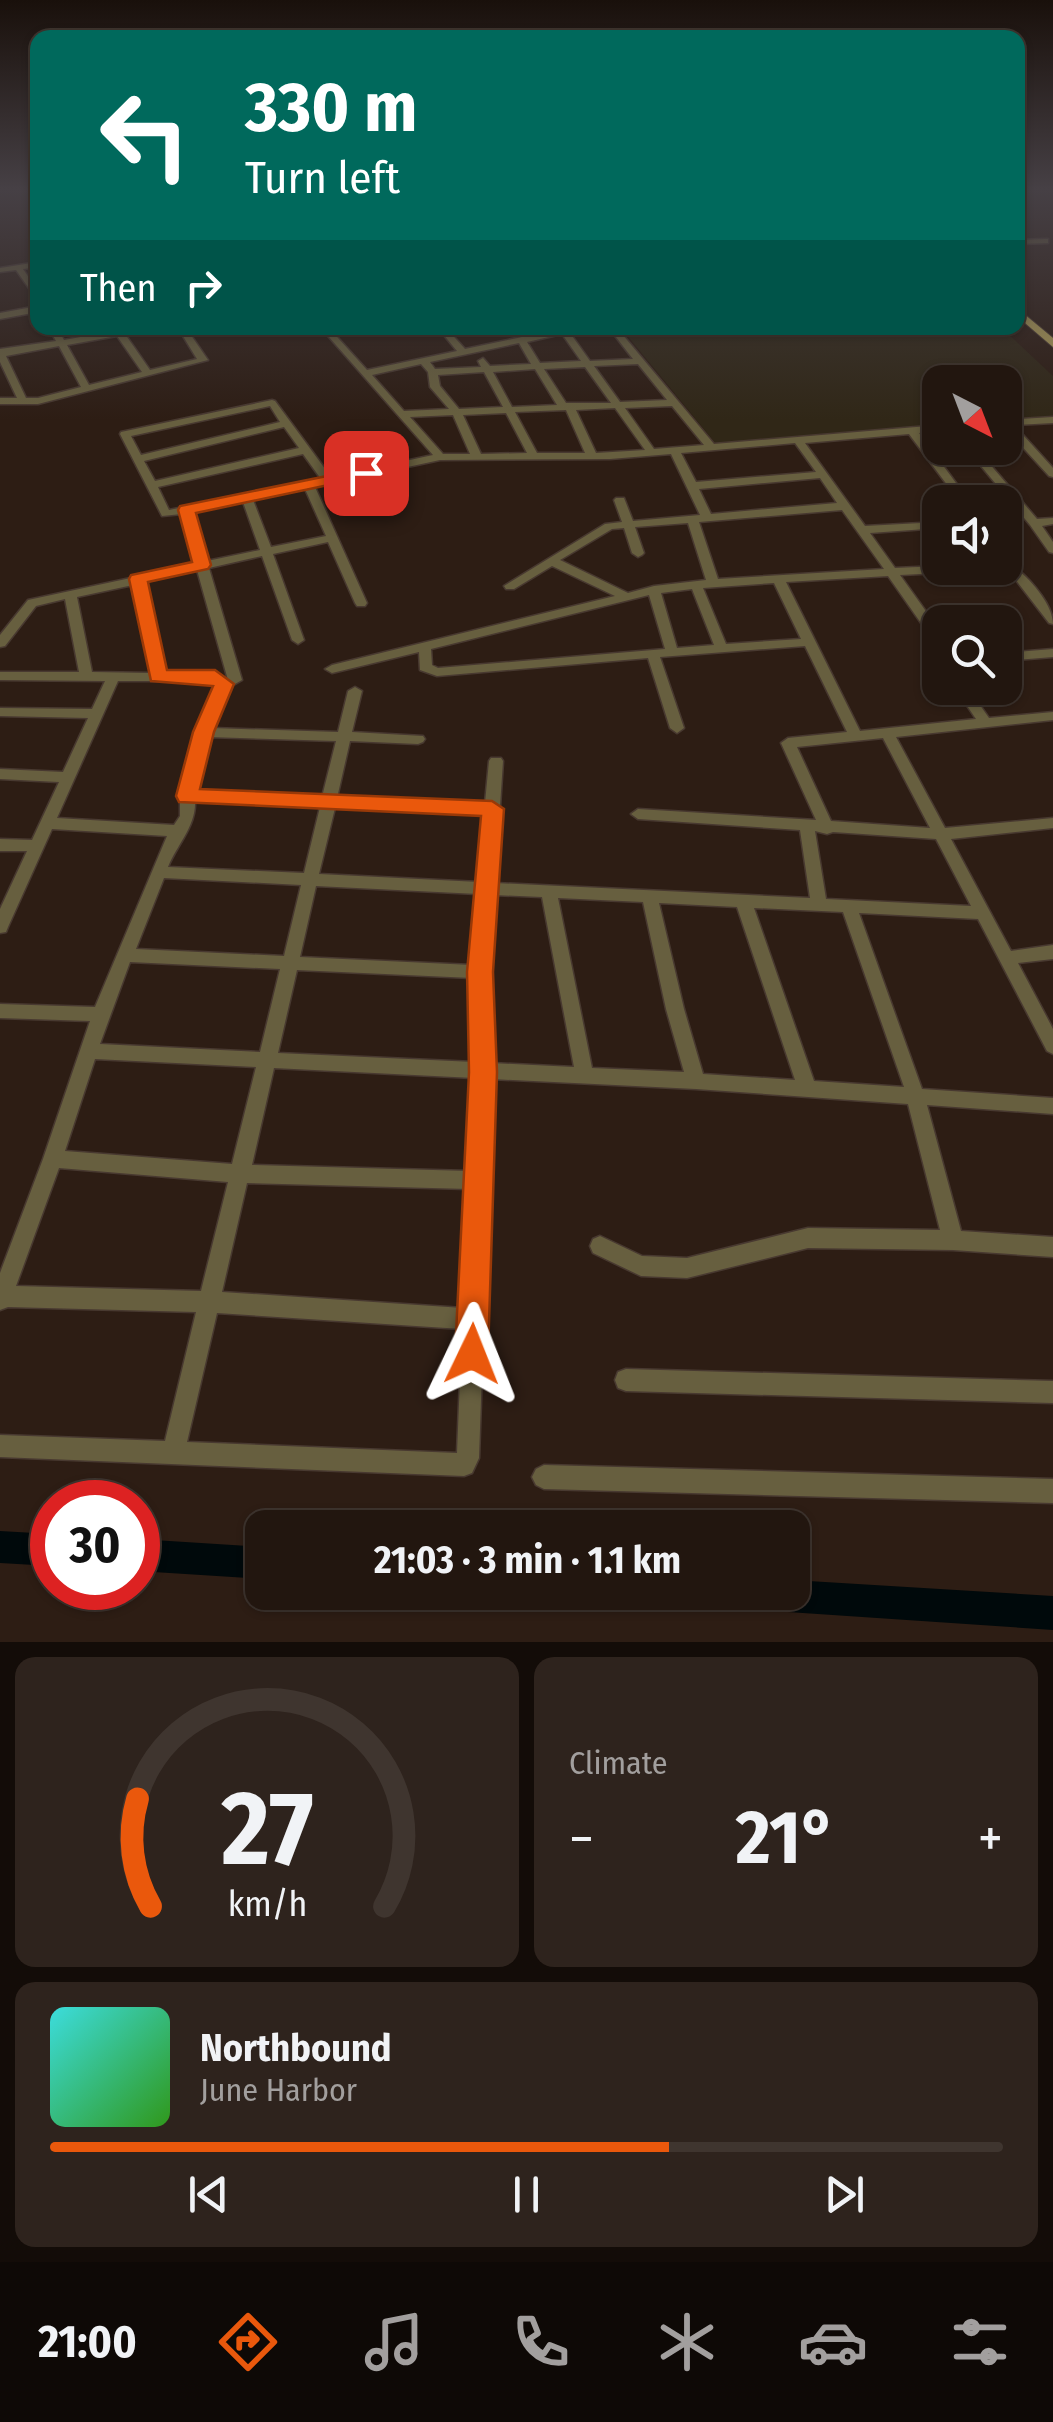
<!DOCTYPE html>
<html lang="en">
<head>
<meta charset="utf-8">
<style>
  body { margin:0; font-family:"Fira Sans Condensed",sans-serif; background:#2e231d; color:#f1f3f6; height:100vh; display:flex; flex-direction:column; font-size:38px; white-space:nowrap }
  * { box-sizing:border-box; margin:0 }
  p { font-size:32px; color:#a29f9e }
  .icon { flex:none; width:55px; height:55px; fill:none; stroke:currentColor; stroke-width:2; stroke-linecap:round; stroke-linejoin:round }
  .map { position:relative; height:1642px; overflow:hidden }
  .sheet { display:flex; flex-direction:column; gap:15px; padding:15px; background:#130c08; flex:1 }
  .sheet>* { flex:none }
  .banner { position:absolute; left:30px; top:30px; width:995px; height:305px; border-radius:20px; box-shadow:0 2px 8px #0004,0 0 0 2px #3f352f; background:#00695c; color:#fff; overflow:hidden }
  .needle { width:65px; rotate:138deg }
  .buttons { position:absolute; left:922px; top:365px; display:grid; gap:20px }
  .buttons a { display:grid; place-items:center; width:100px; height:100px; border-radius:20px; background:#22160f; box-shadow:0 2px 8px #0004,0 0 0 2px #3f352f; font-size:50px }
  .speed { position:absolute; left:30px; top:1480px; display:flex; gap:20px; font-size:50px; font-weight:700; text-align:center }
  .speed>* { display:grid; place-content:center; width:130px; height:130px; border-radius:50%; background:#22160f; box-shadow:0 2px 8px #0004,0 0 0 2px #3f352f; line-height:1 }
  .speed .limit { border:15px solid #d22; background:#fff; color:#111 }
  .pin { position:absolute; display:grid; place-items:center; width:85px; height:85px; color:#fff; margin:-42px; border-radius:20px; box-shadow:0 5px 15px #0006 }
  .me { position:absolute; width:110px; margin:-55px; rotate:2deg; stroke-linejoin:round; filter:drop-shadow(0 0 8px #0008) }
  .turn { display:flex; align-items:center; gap:35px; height:210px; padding:0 50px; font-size:45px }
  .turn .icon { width:130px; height:130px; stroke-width:2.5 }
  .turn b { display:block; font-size:70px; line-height:85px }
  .then { display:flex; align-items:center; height:95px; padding:0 50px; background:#0003; gap:20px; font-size:38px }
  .big { font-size:75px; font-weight:700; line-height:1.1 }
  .sheet .widget { flex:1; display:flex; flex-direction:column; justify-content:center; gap:15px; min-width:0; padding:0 35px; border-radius:20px; background:#2e231d }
  .sheet .dial { align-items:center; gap:0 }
  .dial svg { height:260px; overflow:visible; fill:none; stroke:#3f352f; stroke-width:7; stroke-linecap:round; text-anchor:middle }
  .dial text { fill:#f1f3f6; stroke:none }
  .song { display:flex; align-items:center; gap:30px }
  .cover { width:120px; height:120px; border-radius:15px; background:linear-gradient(135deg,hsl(180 70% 55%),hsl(110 70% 35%)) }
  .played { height:10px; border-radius:5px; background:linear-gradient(90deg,#ea580c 65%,#3f352f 65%) }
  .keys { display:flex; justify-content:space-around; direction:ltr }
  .heat { display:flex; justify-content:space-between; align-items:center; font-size:55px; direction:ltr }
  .sheet .tiles { flex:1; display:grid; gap:15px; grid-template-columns:1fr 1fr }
  .widget:last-child { grid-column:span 2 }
  .trip { position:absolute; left:245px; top:1510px; width:565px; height:100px; border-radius:20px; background:#22160f; box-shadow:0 2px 8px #0004,0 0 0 2px #3f352f; font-weight:700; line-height:100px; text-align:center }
  .menu { display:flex; height:160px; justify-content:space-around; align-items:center; background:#0e0906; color:#a29f9e }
  .menu .icon { width:70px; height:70px }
  .menu .on { color:#ea580c }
  .menu b { font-size:45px; color:#f1f3f6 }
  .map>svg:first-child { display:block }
  .industrial { fill:#302717 }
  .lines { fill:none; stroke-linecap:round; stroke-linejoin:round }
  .river { fill:#00090b; fill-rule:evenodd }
  .minor-casing { stroke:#483930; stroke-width:3 }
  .major-casing { stroke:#483930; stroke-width:2 }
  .minor { fill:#675f3f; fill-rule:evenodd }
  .major { fill:#ad9c57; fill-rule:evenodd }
  .route { fill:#ea580c; stroke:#983908; stroke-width:2.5 }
</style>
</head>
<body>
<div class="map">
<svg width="1053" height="1642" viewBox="0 0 1053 1642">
  <rect width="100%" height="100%" fill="#2d1d14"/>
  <!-- industrial -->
  <path class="industrial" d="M621,328H1002L1053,376V417L1005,421V382H940V426L716,444Z"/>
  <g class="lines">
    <!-- river -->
    <g class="river">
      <path d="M0,1531L52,1534V1566L0,1563Z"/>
      <path d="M138,1539L262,1547V1579L138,1571Z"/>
      <path d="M792,1580L1053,1596V1630L730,1608L718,1604L714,1592H792Z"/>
    </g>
    <!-- minor casing -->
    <g class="minor-casing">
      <g id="minor">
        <path d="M1045,239H1048V243L1018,244V240Z"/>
        <path d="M38,262V267L23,269L38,291V301L16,270L0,272V268Z"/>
        <path d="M38,306V312L0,319V313Z"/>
        <path d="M49,328H57L64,340L114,331L112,328L122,330L150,328L149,330L125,334L150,370L197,359L178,328H186L208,360L38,404H0V398H17L0,362V349L56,341ZM117,336L142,372L89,385L67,345ZM59,346L81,387L38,398H26L6,356Z"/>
        <path d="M321,328H329L367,370L457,351L438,328H446L465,349L564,328H583L582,330L570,333L590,361L633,359L609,328H617L714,444L940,425V431L919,433L970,502H960L909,434L805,443L865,526L940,522V528L870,533L895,568L940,566L967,568L961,572L900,575L940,631V644L935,643L888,576L786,582L860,731L976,719L955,688H968L989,718L1053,712V720L896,737L945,828L1053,818V828L951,839L1011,951L1053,945V959L1018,963L1053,1029V1054L1047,1051L978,919L859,913L922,1089L1053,1098V1114L927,1105L961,1231L1053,1237V1257L953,1250L808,1248L687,1278L641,1276L593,1253L590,1246L593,1239L600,1236L642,1256L687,1258L808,1228L940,1230L908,1104L696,1089L492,1079L479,1458L472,1473L464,1476L0,1457V1435L165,1441L196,1312L8,1307L0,1310V1273L43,1159L90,1021L0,1018V1004L95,1007L167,836L52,829L8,927L6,932L0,933V909L27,851H0V839L32,840L59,782L0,779V769L63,772L88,718L0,716V708L92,709L105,681L0,680V672H79L65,599L36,606L5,646L0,647V635L28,600L196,564L182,514L162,516L120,434L121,432L272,400L275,401L331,477L433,455ZM562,334L581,361L540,363L527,342ZM519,343L531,364L490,366L483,358L478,361L481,367L435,369L430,362ZM421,364L428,372L430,387L449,409L404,411L372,375ZM638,364L667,400L620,402L594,366ZM585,367L611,403H566L544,369ZM535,369L557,405L512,407L493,372ZM484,372L503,407L459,409L440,386L438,375ZM270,406L280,422L141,455L131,436ZM672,406L704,445L654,449L625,408ZM615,408L645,450L596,453L576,410ZM566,410L585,453H537L515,412ZM506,413L527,453L481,454L463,415ZM453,415L470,454H443L410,417ZM284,427L299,448L155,481L144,461ZM795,443L816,472L696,482L681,453ZM303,454L321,479L169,510L158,487ZM671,454L700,515L633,521L624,498H616L614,500L622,522L605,524L504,586L506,589H514L552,566L615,596L332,665L325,669L332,673L419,652L420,670L437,676L648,658L670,728L677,733L684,728L660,657L805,646L847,732L788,738L781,743L816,820L638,809L631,814L638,819L800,830L810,898L495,883L503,761L501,758H491L489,761L485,803L337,798L350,741L418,744L423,742L425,739L423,736L352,732L362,691L355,687L348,691L338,732L212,728L230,684C214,667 186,673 164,673L145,582L197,570L228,680L235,684L242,680L209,568L262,556L292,640L298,644L304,640L273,554L328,542L355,603L357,606H365L367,603L315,487L440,460L610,459ZM820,478L837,503L711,514L699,489ZM305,489L326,536L271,547L253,500ZM243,502L260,550L207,561L192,512ZM842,510L884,569L718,579L699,522ZM688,523L706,580L654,586L628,593L560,560L612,529L624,528L632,553L638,557L642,555L644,553L635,527ZM774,583L801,639L726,644L703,588ZM133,585L151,673L92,672L77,597ZM692,589L714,645L677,648L661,593ZM649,595L665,649L438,668L432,665L431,649ZM118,681H212L216,685L196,732L180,797V816L174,825L57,818ZM209,737L336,741L322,797L196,792ZM883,738L930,828L831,821L797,747ZM195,802L320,807L304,873L168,867C177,845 196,826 195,802ZM335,808L485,814L479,882L319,874ZM815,831L827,834L833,832L936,839L971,906L826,899ZM164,878L301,885L284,956L136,949ZM316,886L478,894L472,965L300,957ZM494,895L542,897L574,1067L492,1063L488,972ZM558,898L643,902L666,1009L684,1072L592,1068ZM659,903L737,907L795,1080L703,1074L684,1009ZM754,908L843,912L904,1087L814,1081ZM130,962L280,969L260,1052L100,1044ZM297,970L472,978L474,1062L278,1053ZM95,1059L256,1067L232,1164L65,1151ZM274,1068L474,1078L469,1171L252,1165ZM59,1168L228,1182L201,1291L16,1286ZM247,1183L469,1189L463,1308L222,1292ZM217,1313L462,1329L457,1453L187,1442Z"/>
        <path d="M1053,417V423L1014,425L1053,468V477L1049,476L1005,428V420Z"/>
        <path d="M966,448H976L1037,519L1053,518V524L1042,526L1053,542V553L1049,552L1030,525Z"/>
        <path d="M1005,562C1024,570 1053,603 1053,624L1049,623L1012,575L1001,569L1005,568Z"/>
        <path d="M1053,649V657L1005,661V653Z"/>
        <path d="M626,1369L1053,1381V1403L626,1391L618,1388L615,1380L618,1372Z"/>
        <path d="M544,1465L1053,1479V1503L544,1489L536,1485L532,1477L536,1469Z"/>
      </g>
    </g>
    <!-- major casing -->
    <g class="major-casing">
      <path id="major" d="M1018,309L1053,338V347L1018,317Z"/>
    </g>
    <!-- minor -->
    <use href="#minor" class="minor"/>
    <!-- major -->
    <use href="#major" class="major"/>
  </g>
  <!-- sky -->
  <linearGradient id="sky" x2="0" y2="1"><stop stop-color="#19100b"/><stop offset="0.45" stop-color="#464045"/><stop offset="1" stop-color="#464045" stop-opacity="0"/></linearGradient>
  <rect width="1053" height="420" fill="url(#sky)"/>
  <!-- route -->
  <path class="route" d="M366,468L371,470V476L196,513L211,565L208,569L148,582L167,670H215L234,684L214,732L200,789L492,801L504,809L493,972L497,1072L488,1354L483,1365L472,1370L460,1365L455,1354L469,1072L467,972L481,816L179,802L176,796L193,732L213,686L151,681L129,579L131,575L192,562L178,510L180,506Z"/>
</svg>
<div class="buttons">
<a><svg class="needle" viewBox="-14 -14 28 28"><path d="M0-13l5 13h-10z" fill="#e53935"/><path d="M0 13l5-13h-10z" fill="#a29f9e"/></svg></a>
<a><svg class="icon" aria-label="sound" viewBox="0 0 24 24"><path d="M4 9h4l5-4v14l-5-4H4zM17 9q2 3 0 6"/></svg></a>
<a><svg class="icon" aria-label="search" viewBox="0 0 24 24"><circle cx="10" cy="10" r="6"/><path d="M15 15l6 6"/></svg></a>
</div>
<div class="speed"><div class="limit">30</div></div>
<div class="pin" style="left:366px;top:473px;background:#d93025"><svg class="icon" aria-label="arrive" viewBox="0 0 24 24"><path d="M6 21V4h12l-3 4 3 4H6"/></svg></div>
<svg class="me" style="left:472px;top:1354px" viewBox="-20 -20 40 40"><path d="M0-17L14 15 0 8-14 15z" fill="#ea580c" stroke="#fff" stroke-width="4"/></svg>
<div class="trip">21:03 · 3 min · 1.1 km</div>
<div class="banner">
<div class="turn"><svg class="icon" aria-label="left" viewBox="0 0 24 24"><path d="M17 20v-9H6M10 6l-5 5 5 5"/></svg><div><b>330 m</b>Turn left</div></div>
<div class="then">Then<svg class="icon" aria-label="right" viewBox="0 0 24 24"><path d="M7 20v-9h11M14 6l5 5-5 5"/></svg></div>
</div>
</div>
<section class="sheet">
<div class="tiles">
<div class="widget dial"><svg viewBox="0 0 100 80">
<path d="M14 69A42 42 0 1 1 86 69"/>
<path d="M14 69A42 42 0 0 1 10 36" stroke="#ea580c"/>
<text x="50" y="56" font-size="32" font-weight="700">27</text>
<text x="50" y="72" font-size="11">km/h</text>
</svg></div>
<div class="widget"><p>Climate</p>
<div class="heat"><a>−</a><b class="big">21°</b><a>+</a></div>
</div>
<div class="widget">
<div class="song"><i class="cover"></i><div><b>Northbound</b><p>June Harbor</p></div></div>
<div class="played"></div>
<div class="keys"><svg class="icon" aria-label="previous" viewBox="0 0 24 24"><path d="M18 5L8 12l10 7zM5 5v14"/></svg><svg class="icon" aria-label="pause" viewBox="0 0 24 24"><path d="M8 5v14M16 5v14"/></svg><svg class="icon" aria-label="next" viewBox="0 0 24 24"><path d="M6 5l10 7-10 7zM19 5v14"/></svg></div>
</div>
</div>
</section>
<nav class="menu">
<b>21:00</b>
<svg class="icon on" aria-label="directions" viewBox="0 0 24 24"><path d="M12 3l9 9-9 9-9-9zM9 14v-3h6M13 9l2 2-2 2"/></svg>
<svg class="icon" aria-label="music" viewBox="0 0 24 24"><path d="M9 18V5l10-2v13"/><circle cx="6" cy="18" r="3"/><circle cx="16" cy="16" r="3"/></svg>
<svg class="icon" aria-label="phone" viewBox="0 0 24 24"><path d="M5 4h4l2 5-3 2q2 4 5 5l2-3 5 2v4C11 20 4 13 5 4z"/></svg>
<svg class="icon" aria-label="climate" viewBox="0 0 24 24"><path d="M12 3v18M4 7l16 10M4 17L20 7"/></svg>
<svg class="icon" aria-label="car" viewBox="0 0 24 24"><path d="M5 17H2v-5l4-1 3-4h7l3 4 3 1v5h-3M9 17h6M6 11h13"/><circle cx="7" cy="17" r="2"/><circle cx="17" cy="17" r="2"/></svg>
<svg class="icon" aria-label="filters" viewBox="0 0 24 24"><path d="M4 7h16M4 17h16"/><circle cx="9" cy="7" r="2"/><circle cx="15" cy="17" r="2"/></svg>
</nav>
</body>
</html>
